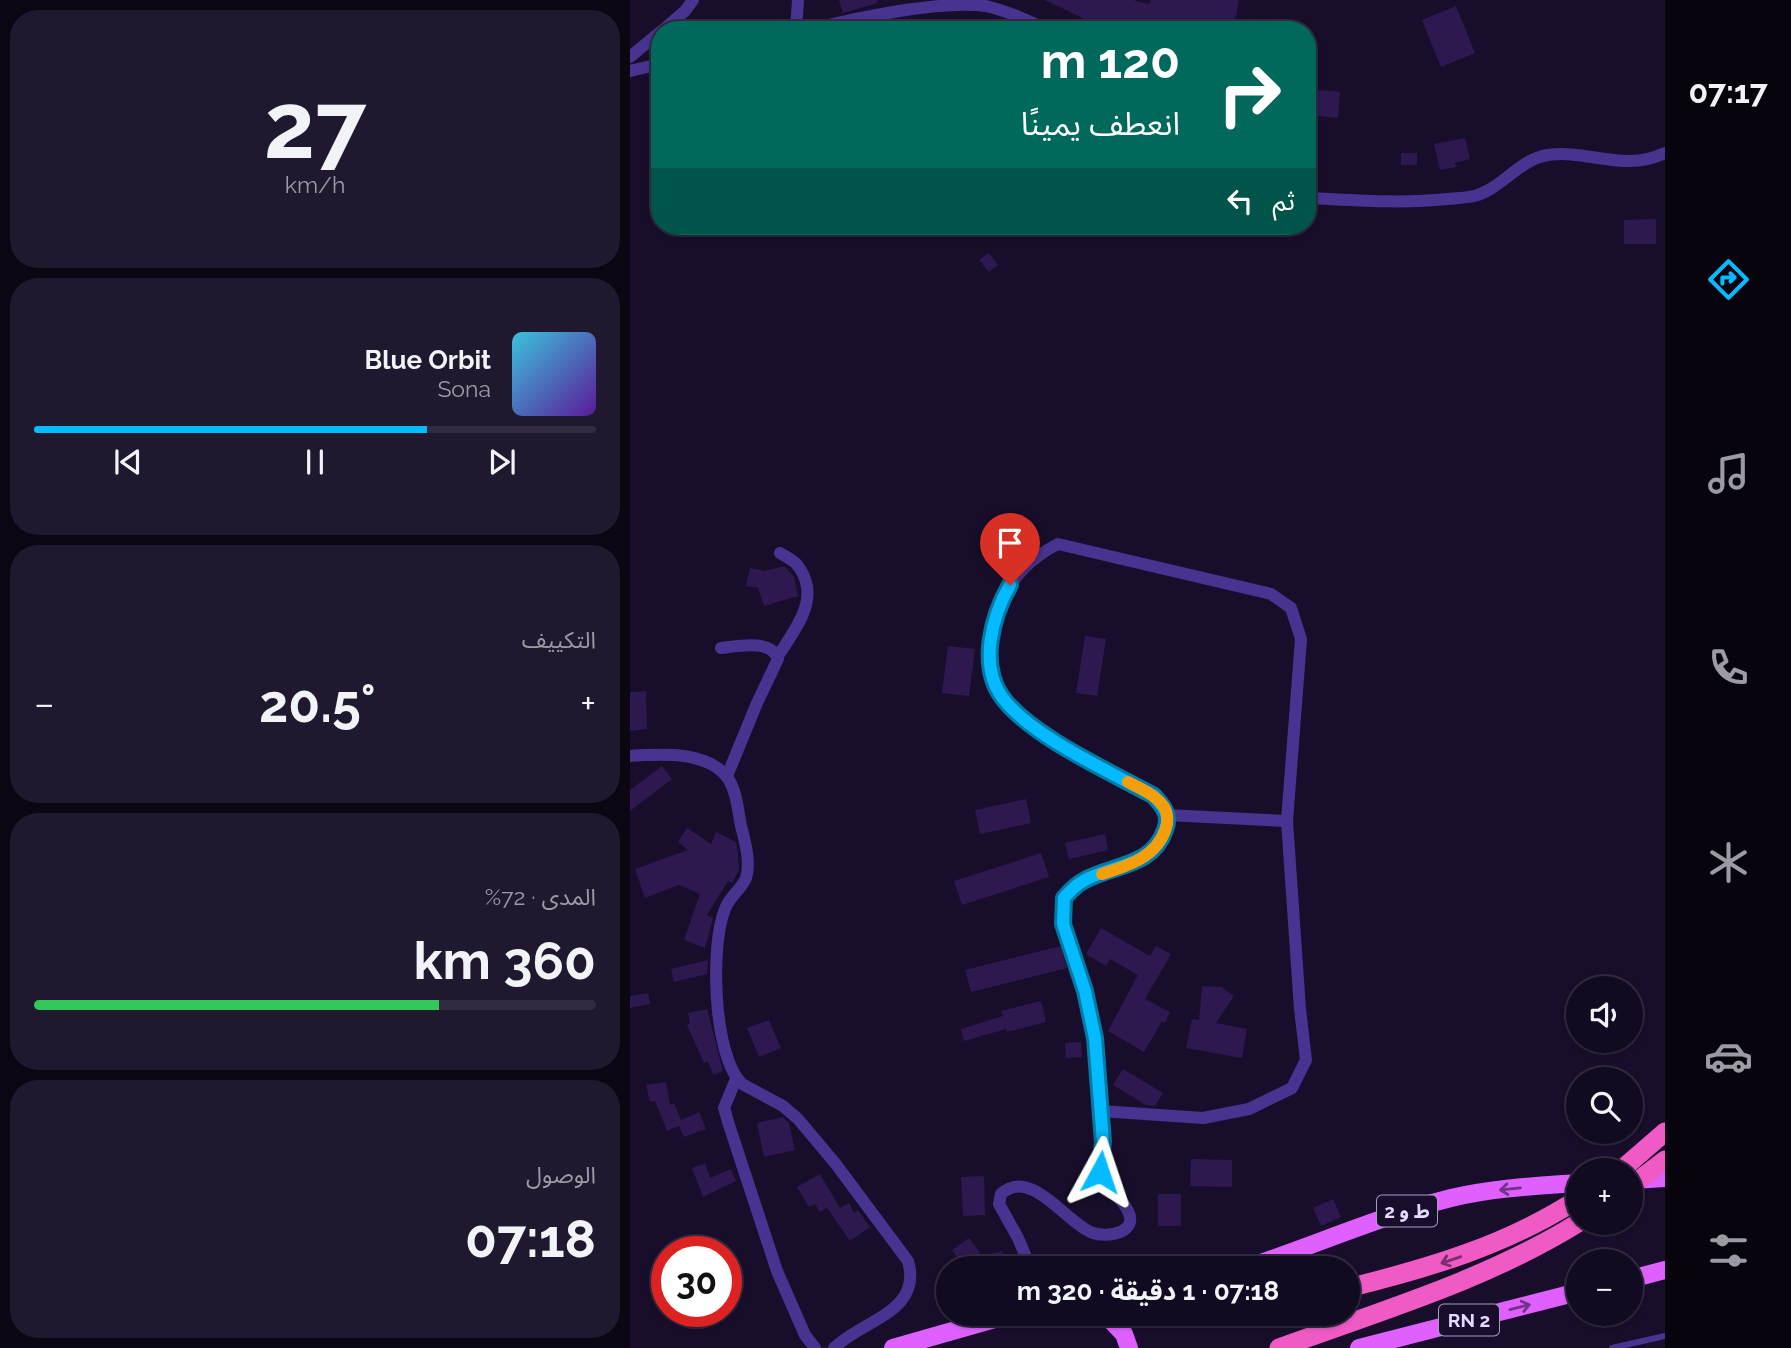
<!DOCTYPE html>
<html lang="ar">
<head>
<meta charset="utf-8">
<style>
  body { margin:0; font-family:Raleway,"Noto Sans Arabic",sans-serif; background:#1f182e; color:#f1f3f6; direction:rtl; height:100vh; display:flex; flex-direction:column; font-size:26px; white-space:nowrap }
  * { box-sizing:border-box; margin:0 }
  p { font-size:23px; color:#9c9aa5 }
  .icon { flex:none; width:38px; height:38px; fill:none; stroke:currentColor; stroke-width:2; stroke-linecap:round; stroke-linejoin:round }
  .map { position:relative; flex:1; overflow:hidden; direction:ltr }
  .drawer { display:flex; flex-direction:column; gap:10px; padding:10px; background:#0a0612; width:630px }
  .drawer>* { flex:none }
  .banner { position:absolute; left:21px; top:21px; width:665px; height:214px; border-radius:28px; box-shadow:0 2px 5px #0004,0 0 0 2px #312b3f; direction:rtl; background:#00695c; color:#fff; overflow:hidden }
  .fabs { position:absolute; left:936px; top:976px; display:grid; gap:14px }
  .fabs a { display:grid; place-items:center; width:77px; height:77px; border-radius:50%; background:#120a21; box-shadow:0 2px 5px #0004,0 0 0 2px #312b3f; font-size:35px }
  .speed { position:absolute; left:21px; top:1236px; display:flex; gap:14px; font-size:35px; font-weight:700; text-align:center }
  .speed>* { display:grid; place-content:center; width:91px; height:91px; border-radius:50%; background:#120a21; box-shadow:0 2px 5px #0004,0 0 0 2px #312b3f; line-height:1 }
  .speed .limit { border:10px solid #d22; background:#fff; color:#111 }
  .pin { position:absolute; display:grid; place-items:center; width:60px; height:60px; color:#fff; margin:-72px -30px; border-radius:50% 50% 50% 0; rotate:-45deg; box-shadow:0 0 7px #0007 }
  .pin .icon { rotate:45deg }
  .me { position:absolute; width:77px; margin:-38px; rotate:5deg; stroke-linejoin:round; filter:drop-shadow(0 0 5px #0008) }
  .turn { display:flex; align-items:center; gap:24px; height:147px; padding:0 21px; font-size:32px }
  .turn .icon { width:91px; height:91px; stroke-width:2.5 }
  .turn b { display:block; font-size:49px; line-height:60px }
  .then { display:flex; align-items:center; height:66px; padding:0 21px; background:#0003; gap:14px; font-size:26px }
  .big { font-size:52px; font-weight:700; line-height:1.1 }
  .drawer .widget { flex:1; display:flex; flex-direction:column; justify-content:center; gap:10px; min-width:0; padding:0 24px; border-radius:28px; background:#1f182e }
  .drawer .dial { align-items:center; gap:0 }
  .dial b { font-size:91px; line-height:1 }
  .song { display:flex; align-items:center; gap:21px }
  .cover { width:84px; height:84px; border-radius:10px; background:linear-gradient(135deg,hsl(190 70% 55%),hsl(270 70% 35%)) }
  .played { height:7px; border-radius:4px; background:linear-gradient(90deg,#05bbff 70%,#312b3f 70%) }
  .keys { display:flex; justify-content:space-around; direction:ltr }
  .heat { display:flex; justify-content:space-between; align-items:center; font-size:38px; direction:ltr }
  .charge { height:10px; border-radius:5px; background:linear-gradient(90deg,#34c759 72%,#312b3f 0) }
  .trip { position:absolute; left:306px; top:1256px; width:424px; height:70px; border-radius:35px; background:#120a21; box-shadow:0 2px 5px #0004,0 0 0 2px #312b3f; font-weight:700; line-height:70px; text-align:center; direction:rtl }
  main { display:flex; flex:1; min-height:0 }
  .tabs { display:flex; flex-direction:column; width:126px; justify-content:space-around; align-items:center; background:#07040d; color:#9c9aa5 }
  .tabs .icon { width:49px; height:49px }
  .tabs .on { color:#05bbff }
  .tabs b { font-size:32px; color:#f1f3f6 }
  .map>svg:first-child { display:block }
  .building { fill:#2d184f }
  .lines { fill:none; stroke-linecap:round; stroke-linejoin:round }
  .service { stroke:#483490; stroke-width:6 }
  .minor { stroke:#483490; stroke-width:12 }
  .primary { stroke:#df60ff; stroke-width:18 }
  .trunk { stroke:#ef5ac4; stroke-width:19 }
  .trunk-bridge { stroke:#ef5ac4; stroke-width:19 }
  .oneway { stroke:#72338b }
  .oneway2 { stroke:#793070 }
  .route-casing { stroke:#037aa6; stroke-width:18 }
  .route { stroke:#05bbff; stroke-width:12 }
  .slow { stroke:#f59e0b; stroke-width:12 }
  .labels { text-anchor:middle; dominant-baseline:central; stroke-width:7; stroke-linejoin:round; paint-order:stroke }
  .shield { fill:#180e2c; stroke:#a79cc0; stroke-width:2 }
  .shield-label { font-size:19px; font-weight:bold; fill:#e4d9ff }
</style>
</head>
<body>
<main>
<nav class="tabs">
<b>07:17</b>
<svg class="icon on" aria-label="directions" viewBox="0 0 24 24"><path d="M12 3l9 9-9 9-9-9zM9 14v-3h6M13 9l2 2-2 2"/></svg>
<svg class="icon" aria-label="music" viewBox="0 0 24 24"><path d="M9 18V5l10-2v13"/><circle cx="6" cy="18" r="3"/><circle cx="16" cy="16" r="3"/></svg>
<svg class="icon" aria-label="phone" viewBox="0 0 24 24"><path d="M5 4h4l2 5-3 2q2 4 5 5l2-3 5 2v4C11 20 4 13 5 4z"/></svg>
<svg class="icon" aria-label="climate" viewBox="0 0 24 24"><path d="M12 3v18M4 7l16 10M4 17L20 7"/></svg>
<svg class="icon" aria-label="car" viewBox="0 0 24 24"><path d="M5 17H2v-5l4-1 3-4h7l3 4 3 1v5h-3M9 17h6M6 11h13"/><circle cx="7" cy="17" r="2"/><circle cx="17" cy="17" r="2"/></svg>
<svg class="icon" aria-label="filters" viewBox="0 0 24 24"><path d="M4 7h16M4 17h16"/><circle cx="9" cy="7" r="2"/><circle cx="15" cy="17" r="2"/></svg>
</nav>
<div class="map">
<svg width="1035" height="1348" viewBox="0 0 1035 1348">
  <rect width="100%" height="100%" fill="#180e2c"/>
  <!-- building -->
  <g class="building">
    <path d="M209,0H247L248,3L213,13Z"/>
    <path d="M415,0H503L519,4L521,0H609L603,30H539L503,20L500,30H489L463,23Z"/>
    <path d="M826,6L845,53L811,67L792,20Z"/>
    <path d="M677,89L710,92L708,118L677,115Z"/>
    <path d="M835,138L840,159L825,163L826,167L810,170L804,144Z"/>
    <rect x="771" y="153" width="16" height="12"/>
    <path d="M1026,219V244H994V220Z"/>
    <path d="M359,253L368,265L359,272L349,260Z"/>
    <path d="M154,566L164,577L168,596L134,606L128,588L116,586L120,568L135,571Z"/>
    <path d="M455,636L476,639L467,696L446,693Z"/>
    <path d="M318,646L345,649L339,696L312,693Z"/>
    <path d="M16,691L17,729L0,731V692Z"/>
    <path d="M32,766L42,779L0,811V790Z"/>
    <path d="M396,799L401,823L350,834L345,810Z"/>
    <path d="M57,828L81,844L86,832L106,842L108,853L109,870L102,883L98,881L77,915L83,918L75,948L54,940L70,894L49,885L15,898L5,869L58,850L48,842Z"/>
    <path d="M475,834L478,850L439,859L435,843Z"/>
    <path d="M411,853L419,877L332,905L324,881Z"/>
    <path d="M471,928L520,956L526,946L541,954L515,999L540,1012L535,1023L532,1021L514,1052L478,1031L508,975L480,959L476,966L456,954Z"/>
    <path d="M431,946L437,968L341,992L335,970Z"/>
    <path d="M78,960L77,974L44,982L41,969Z"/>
    <path d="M572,986L591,987L604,996L586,1023L617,1029L612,1058L556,1048L562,1019L569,1020Z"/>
    <path d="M18,993L20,1004L0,1008V996Z"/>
    <path d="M411,1001L416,1022L377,1032L376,1029L334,1041L331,1029L373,1016L371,1011Z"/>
    <path d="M77,1009L93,1071L83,1075L78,1061L74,1063L57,1025L60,1023L58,1013Z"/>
    <path d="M139,1020L151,1048L129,1057L117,1028Z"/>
    <path d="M451,1042L452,1057L436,1058L435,1043Z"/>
    <path d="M493,1069L533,1093L525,1106L516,1105L483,1085Z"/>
    <path d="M36,1082L40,1105L44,1103L51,1120L69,1112L76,1129L54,1137L49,1126L37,1131L25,1101L20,1102L16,1085Z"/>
    <path d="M153,1117L159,1123L165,1150L134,1157L127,1123Z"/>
    <path d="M561,1159L602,1160V1187L560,1186Z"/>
    <path d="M75,1163L80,1178L101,1169L106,1181L73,1197L62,1168Z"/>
    <path d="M190,1174L210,1208L219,1203L224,1213L228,1210L240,1227L220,1241L197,1208L190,1212L185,1204L179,1207L167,1187Z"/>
    <path d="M354,1176L355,1215L333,1216L331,1177Z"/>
    <rect x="528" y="1194" width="23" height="32"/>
    <path d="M703,1199L711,1217L691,1226L683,1208Z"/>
    <path d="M339,1238L350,1253L333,1265L322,1250Z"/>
    <path d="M372,1251L376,1269H350L347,1257Z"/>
  </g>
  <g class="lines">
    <!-- service -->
    <path class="service" d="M982,1348L1035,1336"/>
    <!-- minor -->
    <g class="minor">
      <path d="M33,30L55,11L63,0"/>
      <path d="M166,30L168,0"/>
      <path d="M179,30C225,18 311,0 356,6C377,11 398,20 417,30"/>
      <path d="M0,57L30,32"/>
      <path d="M0,71L30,64"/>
      <path d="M677,198C724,200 770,204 817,199C826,198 835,198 844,196C872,189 889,159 918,155C957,149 994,173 1035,153"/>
      <path d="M91,648C108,646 142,639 148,659L127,703L97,776"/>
      <path d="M148,656C165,629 192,598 168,566C164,560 156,557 150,553"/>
      <path d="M0,756C31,754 80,750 99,780C107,793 108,811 111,826C115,841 121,863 116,878C111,890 99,897 95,909C80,945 83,1056 112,1084L153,1106L168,1119L205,1163L278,1261C293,1312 232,1320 204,1348"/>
      <path d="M537,815L657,821"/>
      <path d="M106,1079L94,1108L99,1125L147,1271L175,1335L185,1348"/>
      <path d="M401,1269L388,1238L369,1204L371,1194C401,1166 437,1224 463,1233C477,1238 509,1233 498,1211C492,1198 478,1189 470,1178L473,1142L465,1038L455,991L433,924L434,898C440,891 447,884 455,880C485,864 522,867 535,830C541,815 534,806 524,796C481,772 389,732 367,688C357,668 359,640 365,619C375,585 396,560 428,544L641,594L661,608L671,639L657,821L670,1009L676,1060L662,1088L619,1109L573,1118L471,1111"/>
    </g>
    <!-- primary -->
    <g class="primary">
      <path d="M1004,1180L1035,1178"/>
      <path d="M613,1269C683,1246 750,1216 821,1198C863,1188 906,1186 948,1183"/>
      <path d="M1001,1279L1035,1270"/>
      <path d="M475,1314L494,1334L499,1348"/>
      <path d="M263,1348L382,1314"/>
      <path d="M729,1348L948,1292"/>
    </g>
    <!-- trunk -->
    <g class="trunk">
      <path d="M990,1171L1035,1132"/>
      <path d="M718,1288C799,1268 877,1245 948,1199"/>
      <path d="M649,1348C750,1311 856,1280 948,1223"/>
    </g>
    <!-- trunk-bridge -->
    <path class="trunk-bridge" d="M1001,1186L1035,1160"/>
  </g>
  <!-- one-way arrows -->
  <defs><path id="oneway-shaft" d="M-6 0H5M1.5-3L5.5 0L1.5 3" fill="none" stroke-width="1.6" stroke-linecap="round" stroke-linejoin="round" transform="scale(1.75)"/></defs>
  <g class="oneway">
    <use href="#oneway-shaft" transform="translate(880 1189) rotate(174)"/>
    <use href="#oneway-shaft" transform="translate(890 1307) rotate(-14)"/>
  </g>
  <use class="oneway2" href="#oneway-shaft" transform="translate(821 1260) rotate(161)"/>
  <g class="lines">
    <!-- route casing -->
    <g class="route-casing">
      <path id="route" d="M380,585C362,616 349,665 372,697C400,736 481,772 524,796C533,806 541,815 535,830C522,867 485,864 455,880C447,884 440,891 434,898L433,924L455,991L465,1038L473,1142L470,1172"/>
    </g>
    <!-- route -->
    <use href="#route" class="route"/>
    <!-- slow -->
    <path class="slow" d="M472,874C498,866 527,857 536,828C538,822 538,813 534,807C526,795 510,788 498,782"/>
  </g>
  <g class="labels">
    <!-- shield labels -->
    <g class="shield">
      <rect x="747" y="1195.5" width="60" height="31" rx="5"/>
      <rect x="809" y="1304.5" width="60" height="31" rx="5"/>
    </g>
    <g class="shield-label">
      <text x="777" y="1211">ط و 2</text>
      <text x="839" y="1320">RN 2</text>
    </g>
  </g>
</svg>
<div class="fabs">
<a><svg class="icon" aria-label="sound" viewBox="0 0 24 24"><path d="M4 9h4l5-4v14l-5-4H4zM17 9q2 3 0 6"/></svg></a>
<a><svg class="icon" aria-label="search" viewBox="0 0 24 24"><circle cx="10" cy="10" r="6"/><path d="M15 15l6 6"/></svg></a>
<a>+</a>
<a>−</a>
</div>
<div class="speed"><div class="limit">30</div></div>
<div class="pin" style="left:380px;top:585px;background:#d93025"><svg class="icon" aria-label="arrive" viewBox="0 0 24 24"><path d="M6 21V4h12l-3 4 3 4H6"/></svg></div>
<svg class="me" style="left:470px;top:1172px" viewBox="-20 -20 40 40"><path d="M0-17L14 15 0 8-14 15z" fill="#05bbff" stroke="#fff" stroke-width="4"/></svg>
<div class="trip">07:18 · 1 دقيقة · 320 m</div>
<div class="banner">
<div class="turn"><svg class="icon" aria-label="right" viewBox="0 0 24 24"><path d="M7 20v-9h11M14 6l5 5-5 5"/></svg><div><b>120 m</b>انعطف يمينًا</div></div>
<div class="then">ثم<svg class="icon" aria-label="left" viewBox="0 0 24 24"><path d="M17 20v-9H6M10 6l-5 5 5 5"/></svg></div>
</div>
</div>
<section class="drawer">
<div class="widget dial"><b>27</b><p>km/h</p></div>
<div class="widget">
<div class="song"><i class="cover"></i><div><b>Blue Orbit</b><p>Sona</p></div></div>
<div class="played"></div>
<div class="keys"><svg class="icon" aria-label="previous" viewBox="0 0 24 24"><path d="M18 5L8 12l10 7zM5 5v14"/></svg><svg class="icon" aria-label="pause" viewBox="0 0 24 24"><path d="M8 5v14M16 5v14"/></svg><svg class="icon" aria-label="next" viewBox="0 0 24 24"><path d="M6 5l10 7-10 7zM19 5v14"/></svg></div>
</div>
<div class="widget"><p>التكييف</p>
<div class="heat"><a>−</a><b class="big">20.5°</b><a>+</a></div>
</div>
<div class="widget"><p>المدى · 72%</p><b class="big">360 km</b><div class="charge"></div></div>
<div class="widget"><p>الوصول</p><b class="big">07:18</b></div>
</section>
</main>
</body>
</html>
